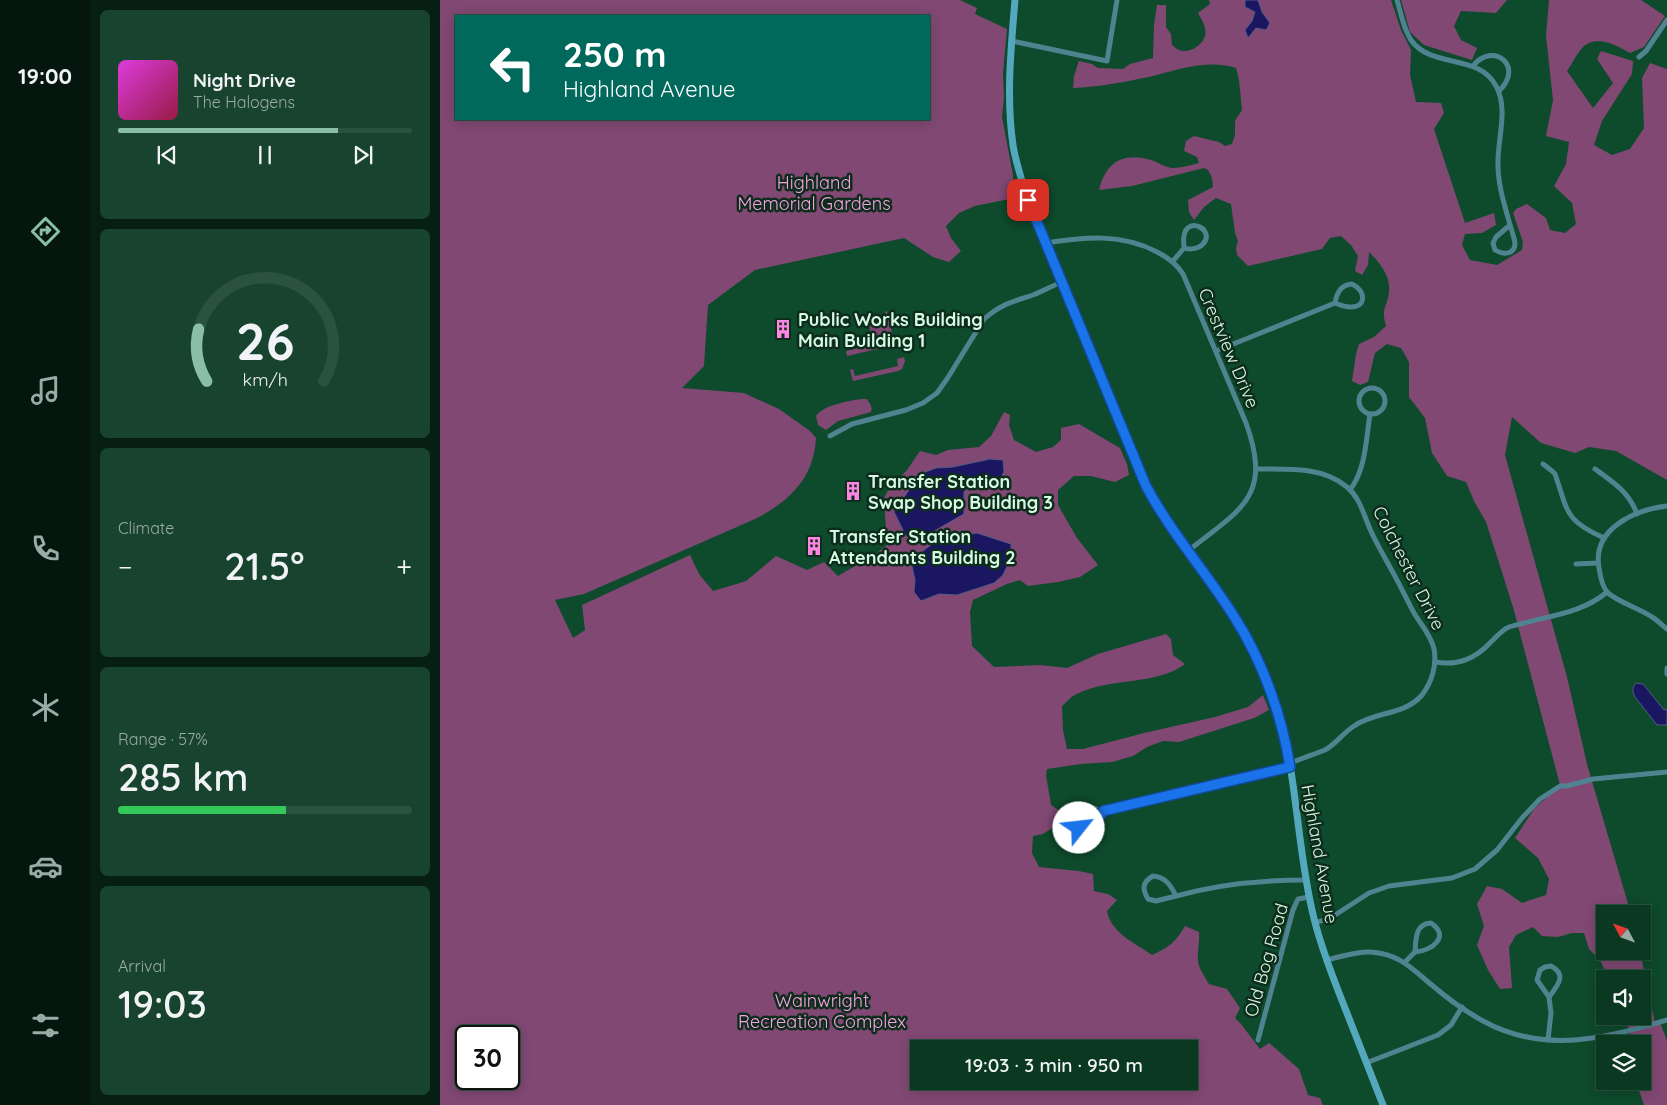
<!DOCTYPE html>
<html lang="en">
<head>
<meta charset="utf-8">
<style>
  body { margin:0; font-family:Quicksand,sans-serif; background:#18432e; color:#f1f3f6; height:100vh; display:flex; flex-direction:column; font-size:19px; white-space:nowrap }
  * { box-sizing:border-box; margin:0 }
  p { font-size:16px; color:#99aca5 }
  .icon { flex:none; width:28px; height:28px; fill:none; stroke:currentColor; stroke-width:2; stroke-linecap:round; stroke-linejoin:round }
  .map { position:relative; flex:1; overflow:hidden }
  .side { display:flex; flex-direction:column; gap:10px; padding:10px; background:#061f12; width:350px }
  .side>* { flex:none }
  .hud { position:absolute; left:15px; top:15px; width:475px; height:105px; border-radius:0px; box-shadow:0 2px 12px #0003,0 0 0 1px #2a523f; background:#00695c; color:#fff; overflow:hidden }
  .needle { width:32px; rotate:311deg }
  .tools { position:absolute; left:1156px; top:905px; display:grid; gap:10px }
  .tools a { display:grid; place-items:center; width:55px; height:55px; border-radius:0px; background:#0a3821; box-shadow:0 2px 12px #0003,0 0 0 1px #2a523f; font-size:25px }
  .speed { position:absolute; left:15px; top:1025px; display:flex; gap:10px; font-size:25px; font-weight:700; text-align:center }
  .speed>* { display:grid; place-content:center; width:65px; height:65px; border-radius:50%; background:#0a3821; box-shadow:0 2px 12px #0003,0 0 0 1px #2a523f; line-height:1 }
  .speed .limit { border:2px solid #111; border-radius:8px; background:#fff; color:#111 }
  .pin { position:absolute; display:grid; place-items:center; width:42px; height:42px; color:#fff; margin:-21px; border-radius:10px; box-shadow:0 2px 8px #0006 }
  .me { position:absolute; width:55px; margin:-28px; rotate:61deg; stroke-linejoin:round; filter:drop-shadow(0 0 4px #0008) }
  .turn { display:flex; align-items:center; gap:18px; height:105px; padding:0 25px; font-size:22px }
  .turn .icon { width:65px; height:65px; stroke-width:2.5 }
  .turn b { display:block; font-size:35px; line-height:42px }
  .big { font-size:38px; font-weight:600; line-height:1.1 }
  .side .card { flex:1; display:flex; flex-direction:column; justify-content:center; gap:8px; min-width:0; padding:0 18px; border-radius:8px; background:#18432e }
  .side .dial { align-items:center; gap:0 }
  .dial svg { height:130px; overflow:visible; fill:none; stroke:#2a523f; stroke-width:7; stroke-linecap:round; text-anchor:middle }
  .dial text { fill:#f1f3f6; stroke:none }
  .song { display:flex; align-items:center; gap:15px }
  .cover { width:60px; height:60px; border-radius:8px; background:linear-gradient(135deg,hsl(300 70% 55%),hsl(340 70% 35%)) }
  .played { height:5px; border-radius:2px; background:linear-gradient(90deg,#8abfa5 75%,#2a523f 75%) }
  .keys { display:flex; justify-content:space-around; direction:ltr }
  .heat { display:flex; justify-content:space-between; align-items:center; font-size:28px; direction:ltr }
  .charge { height:8px; border-radius:4px; background:linear-gradient(90deg,#34c759 57%,#2a523f 0) }
  .trip { position:absolute; left:470px; top:1040px; width:288px; height:50px; border-radius:0px; background:#0a3821; box-shadow:0 2px 12px #0003,0 0 0 1px #2a523f; font-weight:600; line-height:50px; text-align:center }
  main { display:flex; flex:1; min-height:0 }
  .dock { display:flex; flex-direction:column; width:90px; justify-content:space-around; align-items:center; background:#04160d; color:#99aca5 }
  .dock .icon { width:35px; height:35px }
  .dock .current { color:#8abfa5 }
  .dock b { font-size:22px; color:#f1f3f6 }
  .map>svg:first-child { display:block }
  .green { fill:#804873; fill-rule:evenodd }
  .water { fill:#1b1662; stroke:#535a88 }
  .lines { fill:none; stroke-linecap:round; stroke-linejoin:round }
  .street { stroke:#508390; stroke-width:5 }
  .secondary { stroke:#53a8bd; stroke-width:7 }
  .route-casing { stroke:#114b97; stroke-width:12 }
  .route { stroke:#1a73e8; stroke-width:9 }
  .labels { text-anchor:middle; dominant-baseline:central; stroke-width:5; stroke-linejoin:round; paint-order:stroke }
  .park-label { font-size:18px; fill:#f7a3e2; stroke:#0d2c1b }
  .poi-label { font-size:18px; font-weight:bold; fill:#d5f9e1; stroke:#0d2c1b; text-anchor:start }
  .street-label { font-size:18px; fill:#d5f9e1; stroke:#0d2c1b }
</style>
</head>
<body>
<main>
<nav class="dock">
<b>19:00</b>
<svg class="icon current" aria-label="directions" viewBox="0 0 24 24"><path d="M12 3l9 9-9 9-9-9zM9 14v-3h6M13 9l2 2-2 2"/></svg>
<svg class="icon" aria-label="music" viewBox="0 0 24 24"><path d="M9 18V5l10-2v13"/><circle cx="6" cy="18" r="3"/><circle cx="16" cy="16" r="3"/></svg>
<svg class="icon" aria-label="phone" viewBox="0 0 24 24"><path d="M5 4h4l2 5-3 2q2 4 5 5l2-3 5 2v4C11 20 4 13 5 4z"/></svg>
<svg class="icon" aria-label="climate" viewBox="0 0 24 24"><path d="M12 3v18M4 7l16 10M4 17L20 7"/></svg>
<svg class="icon" aria-label="car" viewBox="0 0 24 24"><path d="M5 17H2v-5l4-1 3-4h7l3 4 3 1v5h-3M9 17h6M6 11h13"/><circle cx="7" cy="17" r="2"/><circle cx="17" cy="17" r="2"/></svg>
<svg class="icon" aria-label="filters" viewBox="0 0 24 24"><path d="M4 7h16M4 17h16"/><circle cx="9" cy="7" r="2"/><circle cx="15" cy="17" r="2"/></svg>
</nav>
<section class="side">
<div class="card">
<div class="song"><i class="cover"></i><div><b>Night Drive</b><p>The Halogens</p></div></div>
<div class="played"></div>
<div class="keys"><svg class="icon" aria-label="previous" viewBox="0 0 24 24"><path d="M18 5L8 12l10 7zM5 5v14"/></svg><svg class="icon" aria-label="pause" viewBox="0 0 24 24"><path d="M8 5v14M16 5v14"/></svg><svg class="icon" aria-label="next" viewBox="0 0 24 24"><path d="M6 5l10 7-10 7zM19 5v14"/></svg></div>
</div>
<div class="card dial"><svg viewBox="0 0 100 80">
<path d="M14 69A42 42 0 1 1 86 69"/>
<path d="M14 69A42 42 0 0 1 9 37" stroke="#8abfa5"/>
<text x="50" y="56" font-size="32" font-weight="700">26</text>
<text x="50" y="72" font-size="11">km/h</text>
</svg></div>
<div class="card"><p>Climate</p>
<div class="heat"><a>−</a><b class="big">21.5°</b><a>+</a></div>
</div>
<div class="card"><p>Range · 57%</p><b class="big">285 km</b><div class="charge"></div></div>
<div class="card"><p>Arrival</p><b class="big">19:03</b></div>
</section>
<div class="map">
<svg width="1227" height="1105" viewBox="0 0 1227 1105">
  <rect width="100%" height="100%" fill="#0e4a2c"/>
  <!-- green -->
  <g class="green">
    <path d="M0,0H520L537,8L535,14L567,29L563,73L564,97L562,117L573,175L574,193L579,197L535,206L519,213L506,226L511,238L521,251L509,262L493,257L464,238L315,270L268,305L264,366L242,388L304,393L339,409L370,431L376,438C374,478 349,502 315,519L144,594L115,600L133,638L145,630L142,605L250,555L259,574L273,591L306,581L336,556L367,570L384,562L398,576L437,553L447,545L444,498L450,487L467,470L480,451L496,455L508,450L539,447L551,436L564,412L570,415L569,425L574,440L596,452L613,447L621,440V428L639,424L680,448L687,464L689,475L675,482L651,476H634L618,490V505L637,538L658,565L640,577L618,582L588,586L580,580L567,584L533,600L530,612L532,646L554,667L600,665L627,668L658,654L726,634L731,639L733,655L745,664C716,686 670,677 637,694C631,696 627,702 622,706L623,730L627,749H643L704,733L775,717L808,707L823,695L829,710L814,718L739,742L723,741L707,747L693,756L672,762L641,764L607,769L606,775L611,805L620,811L617,825L603,834L593,836L592,853L599,867L639,871L653,874L654,891L668,894L677,900L667,911C671,933 695,943 712,955C729,947 735,943 745,926L759,932C760,940 757,954 758,961C759,969 765,977 769,984L787,989L800,1008L795,1018L801,1024L820,1049L829,1043L859,1069L868,1095L880,1098L883,1105H0ZM16,16H489V119H16ZM26,1036H69V1079H26ZM479,1049H749V1081H479Z"/>
    <path d="M769,0H951L961,30L971,50L970,75L976,102L1001,103L1004,113L994,129L1025,223L1054,213L1056,225L1042,233L1025,234L1022,245L1030,260L1057,265L1082,250L1083,242L1073,213L1076,209L1087,204L1106,218L1110,230L1125,233L1136,224L1132,203L1114,186L1126,164L1129,142L1106,136L1113,100L1106,36L1109,0H1201L1225,16L1204,47L1190,53C1176,45 1156,34 1142,48C1136,55 1132,64 1127,71L1153,108L1173,83L1157,59L1161,51L1193,61L1192,74L1162,121L1154,145L1172,155L1190,149L1204,128L1202,78L1210,63L1227,69V480L1176,451L1149,447L1135,453L1101,443L1072,417L1065,455L1127,677L1147,764L1191,914H1165V951H1200L1215,1023L1220,1022L1227,1041V1105H1204L1196,1082L1203,1081L1202,1044H1193L1185,1016H1202V979H1169L1160,960L1149,949L1144,933H1132L1118,937L1102,936L1093,927L1076,935L1069,947L1072,988L1060,989L1048,970L1037,945L1044,926L1037,904L1047,886L1062,889L1082,903L1106,895L1109,879L1098,858L1075,838L1094,809L1120,785L1073,607L1046,522L1034,501L1026,482L1007,476L992,453L985,418L969,397V362L961,348L947,344L935,353L928,382L920,385L912,381L916,354L919,344L934,337L946,326C942,310 944,312 948,298C953,279 942,265 929,252L928,265L922,275L915,271L918,256L911,245L901,236L890,238L882,249L808,266L797,255L796,248L798,241L795,233L791,204L776,198L764,207L754,220L749,212L748,200L773,187L772,178L768,170L764,168L692,186L659,190C666,162 683,152 711,160C718,162 726,168 733,168C741,168 751,165 759,163L757,157L744,151L746,141L754,136L779,142L785,146L792,144L795,135V121L802,110L799,80L796,68C766,59 738,70 709,77C684,82 659,87 633,88L634,76L639,61L652,64L658,68L683,69L690,64L713,58L714,25L717,5H726V27L731,34L732,45C735,47 736,49 739,50C749,54 762,46 765,36C767,28 762,20 758,13L770,4Z"/>
    <path d="M961,0H1067L1056,13L1021,11L1014,26L1021,40L1037,48L1032,60L984,45L970,32Z"/>
    <path d="M447,311L455,345L407,356L406,351L434,344L428,322L446,318L445,312Z"/>
    <path d="M464,357L465,361L462,369L458,371L413,381L410,370L413,369L415,376L458,366L457,359Z"/>
    <path d="M421,399H427C430,404 433,407 431,412L398,421L386,430L378,425L376,416C383,405 409,401 421,399Z"/>
  </g>
  <!-- water -->
  <g class="water">
    <path d="M805,0H818L822,12L830,23L826,30L816,28L808,38L805,30L812,21L815,12L805,7Z"/>
    <path d="M550,459L563,460L564,472L558,482L530,485L524,492V514L489,534L476,539L466,536L454,512L473,484L483,473L496,468L513,467Z"/>
    <path d="M537,533L571,544V558L563,575L554,583L517,595L499,594L481,601L474,592L475,580L472,566C488,537 509,539 537,533Z"/>
    <path d="M1196,683L1203,684L1224,710L1227,709V725H1217L1195,697C1192,691 1192,688 1196,683Z"/>
  </g>
  <g class="lines">
    <!-- street -->
    <g class="street">
      <path d="M957,0C961,13 963,28 971,40C991,69 1039,53 1056,86C1069,109 1057,140 1058,165C1058,186 1065,206 1070,225"/>
      <path d="M572,41L667,61L677,0"/>
      <path d="M1199,57L1206,51L1227,20"/>
      <path d="M1033,66C1053,41 1085,66 1059,91"/>
      <path d="M1070,225C1072,231 1074,237 1075,243C1075,255 1063,255 1055,250L1053,243L1056,237Z"/>
      <path d="M606,243C644,237 682,233 717,252C727,257 736,263 743,274L806,423C833,498 800,509 748,551"/>
      <path d="M733,261L744,248C744,244 743,240 744,236C747,215 776,230 763,244C758,249 750,250 744,248"/>
      <path d="M912,284C927,291 926,308 910,307C904,307 900,305 895,303C897,292 901,285 912,284Z"/>
      <path d="M776,351L895,303"/>
      <circle cx="932" cy="401" r="13"/>
      <path d="M390,436L412,424L466,410L483,403L497,393L507,379L544,319C561,304 572,302 593,295C603,291 612,286 622,282"/>
      <path d="M1103,464L1112,471L1115,474C1128,511 1124,520 1164,538"/>
      <path d="M816,469C845,469 882,466 907,487C920,498 923,513 930,529C936,543 944,556 951,569C959,583 966,598 974,613C981,625 991,635 994,649C997,665 992,682 982,695C964,716 935,711 914,726C903,733 896,744 885,750C873,755 861,758 849,764"/>
      <path d="M1155,469C1173,482 1189,492 1197,514"/>
      <path d="M910,490C926,469 926,439 930,414"/>
      <path d="M1227,506C1194,510 1152,529 1159,568C1160,575 1163,588 1168,593C1180,603 1199,608 1212,617C1217,620 1222,625 1227,629"/>
      <path d="M1136,564L1158,563"/>
      <path d="M995,662C1018,666 1035,659 1051,642C1056,637 1062,630 1069,627C1074,625 1082,624 1088,622C1115,615 1145,611 1167,592"/>
      <path d="M1227,668V674"/>
      <path d="M639,805H645L663,811C645,843 618,820 639,805Z"/>
      <path d="M663,811L850,767"/>
      <path d="M713,876C726,877 731,886 736,896L716,901L708,899C702,889 702,882 713,876Z"/>
      <path d="M736,896C779,884 822,880 866,880"/>
      <path d="M875,923L892,917L929,893L949,886L1012,878L1035,869L1057,850L1082,818L1100,799L1120,786H1127L1153,779L1227,772"/>
      <path d="M991,923C1011,937 992,950 975,952C976,939 975,924 991,923Z"/>
      <path d="M886,960C901,957 916,951 931,952C960,954 972,969 993,986C1008,999 1025,1011 1043,1021C1103,1054 1166,1039 1227,1020"/>
      <path d="M965,962L975,952"/>
      <path d="M1111,966C1128,975 1117,986 1109,997L1097,980L1100,970L1105,967Z"/>
      <path d="M818,1040L853,910L858,899L869,897"/>
      <path d="M1108,1040L1111,1013L1109,997"/>
      <path d="M926,1063L998,1035L1011,1025L1022,1007"/>
    </g>
    <!-- secondary -->
    <path class="secondary" d="M575,0C571,48 566,97 573,145C575,160 581,175 584,190L706,486C741,550 794,603 822,671C834,701 844,733 850,765C858,813 861,862 872,910C879,942 891,973 903,1003C916,1037 930,1071 943,1105"/>
  </g>
  <g class="lines">
    <!-- route casing -->
    <g class="route-casing">
      <path id="route" d="M588,200L706,486C731,533 767,573 795,618C823,662 842,716 850,767L663,811C658,820 650,827 639,828"/>
    </g>
    <!-- route -->
    <use href="#route" class="route"/>
  </g>
  <!-- icons -->
  <defs>
    <g id="building-bare" transform="scale(1.5)"><path d="M-4-6H4V6H1V3H-1V6H-4ZM-2.5-4.3h1.7v1.8h-1.7ZM.8-4.3h1.7v1.8H.8ZM-2.5-1h1.7V.8h-1.7ZM.8-1h1.7V.8H.8Z" fill="#fd86e2" stroke="#0d2c1b" stroke-width="2.5" paint-order="stroke"/></g>
  </defs>
  <g fill-rule="evenodd">
    <use href="#building-bare" x="343" y="329"/>
    <use href="#building-bare" x="413" y="491"/>
    <use href="#building-bare" x="374" y="546"/>
  </g>
  <g class="labels">
    <!-- park labels -->
    <g class="park-label">
      <text x="374" y="182">Highland<tspan x="374" dy="21">Memorial Gardens</tspan></text>
      <text x="382" y="1000">Wainwright<tspan x="382" dy="21">Recreation Complex</tspan></text>
    </g>
    <!-- poi labels -->
    <g class="poi-label">
      <text x="358" y="319">Public Works Building<tspan x="358" dy="21">Main Building 1</tspan></text>
      <text x="428" y="481">Transfer Station<tspan x="428" dy="21">Swap Shop Building 3</tspan></text>
      <text x="389" y="536">Transfer Station<tspan x="389" dy="21">Attendants Building 2</tspan></text>
    </g>
    <!-- street labels -->
    <g class="street-label">
      <text transform="translate(789 348) rotate(67)">Crestview Drive</text>
      <text transform="translate(969 568) rotate(63)">Colchester Drive</text>
      <text transform="translate(880 854) rotate(80)">Highland Avenue</text>
      <text transform="translate(826 960) rotate(-74)">Old Bog Road</text>
    </g>
  </g>
</svg>
<div class="tools">
<a><svg class="needle" viewBox="-14 -14 28 28"><path d="M0-13l5 13h-10z" fill="#e53935"/><path d="M0 13l5-13h-10z" fill="#99aca5"/></svg></a>
<a><svg class="icon" aria-label="sound" viewBox="0 0 24 24"><path d="M4 9h4l5-4v14l-5-4H4zM17 9q2 3 0 6"/></svg></a>
<a><svg class="icon" aria-label="layers" viewBox="0 0 24 24"><path d="M12 4l9 5-9 5-9-5zM3 14l9 5 9-5"/></svg></a>
</div>
<div class="speed"><div class="limit">30</div></div>
<div class="pin" style="left:588px;top:200px;background:#d93025"><svg class="icon" aria-label="arrive" viewBox="0 0 24 24"><path d="M6 21V4h12l-3 4 3 4H6"/></svg></div>
<svg class="me" style="left:639px;top:828px" viewBox="-20 -20 40 40"><circle r="19" fill="#fff"/><path d="M0-13L10 11 0 6-10 11z" fill="#1a73e8"/></svg>
<div class="trip">19:03 · 3 min · 950 m</div>
<div class="hud">
<div class="turn"><svg class="icon" aria-label="left" viewBox="0 0 24 24"><path d="M17 20v-9H6M10 6l-5 5 5 5"/></svg><div><b>250 m</b>Highland Avenue</div></div>
</div>
</div>
</main>
</body>
</html>
